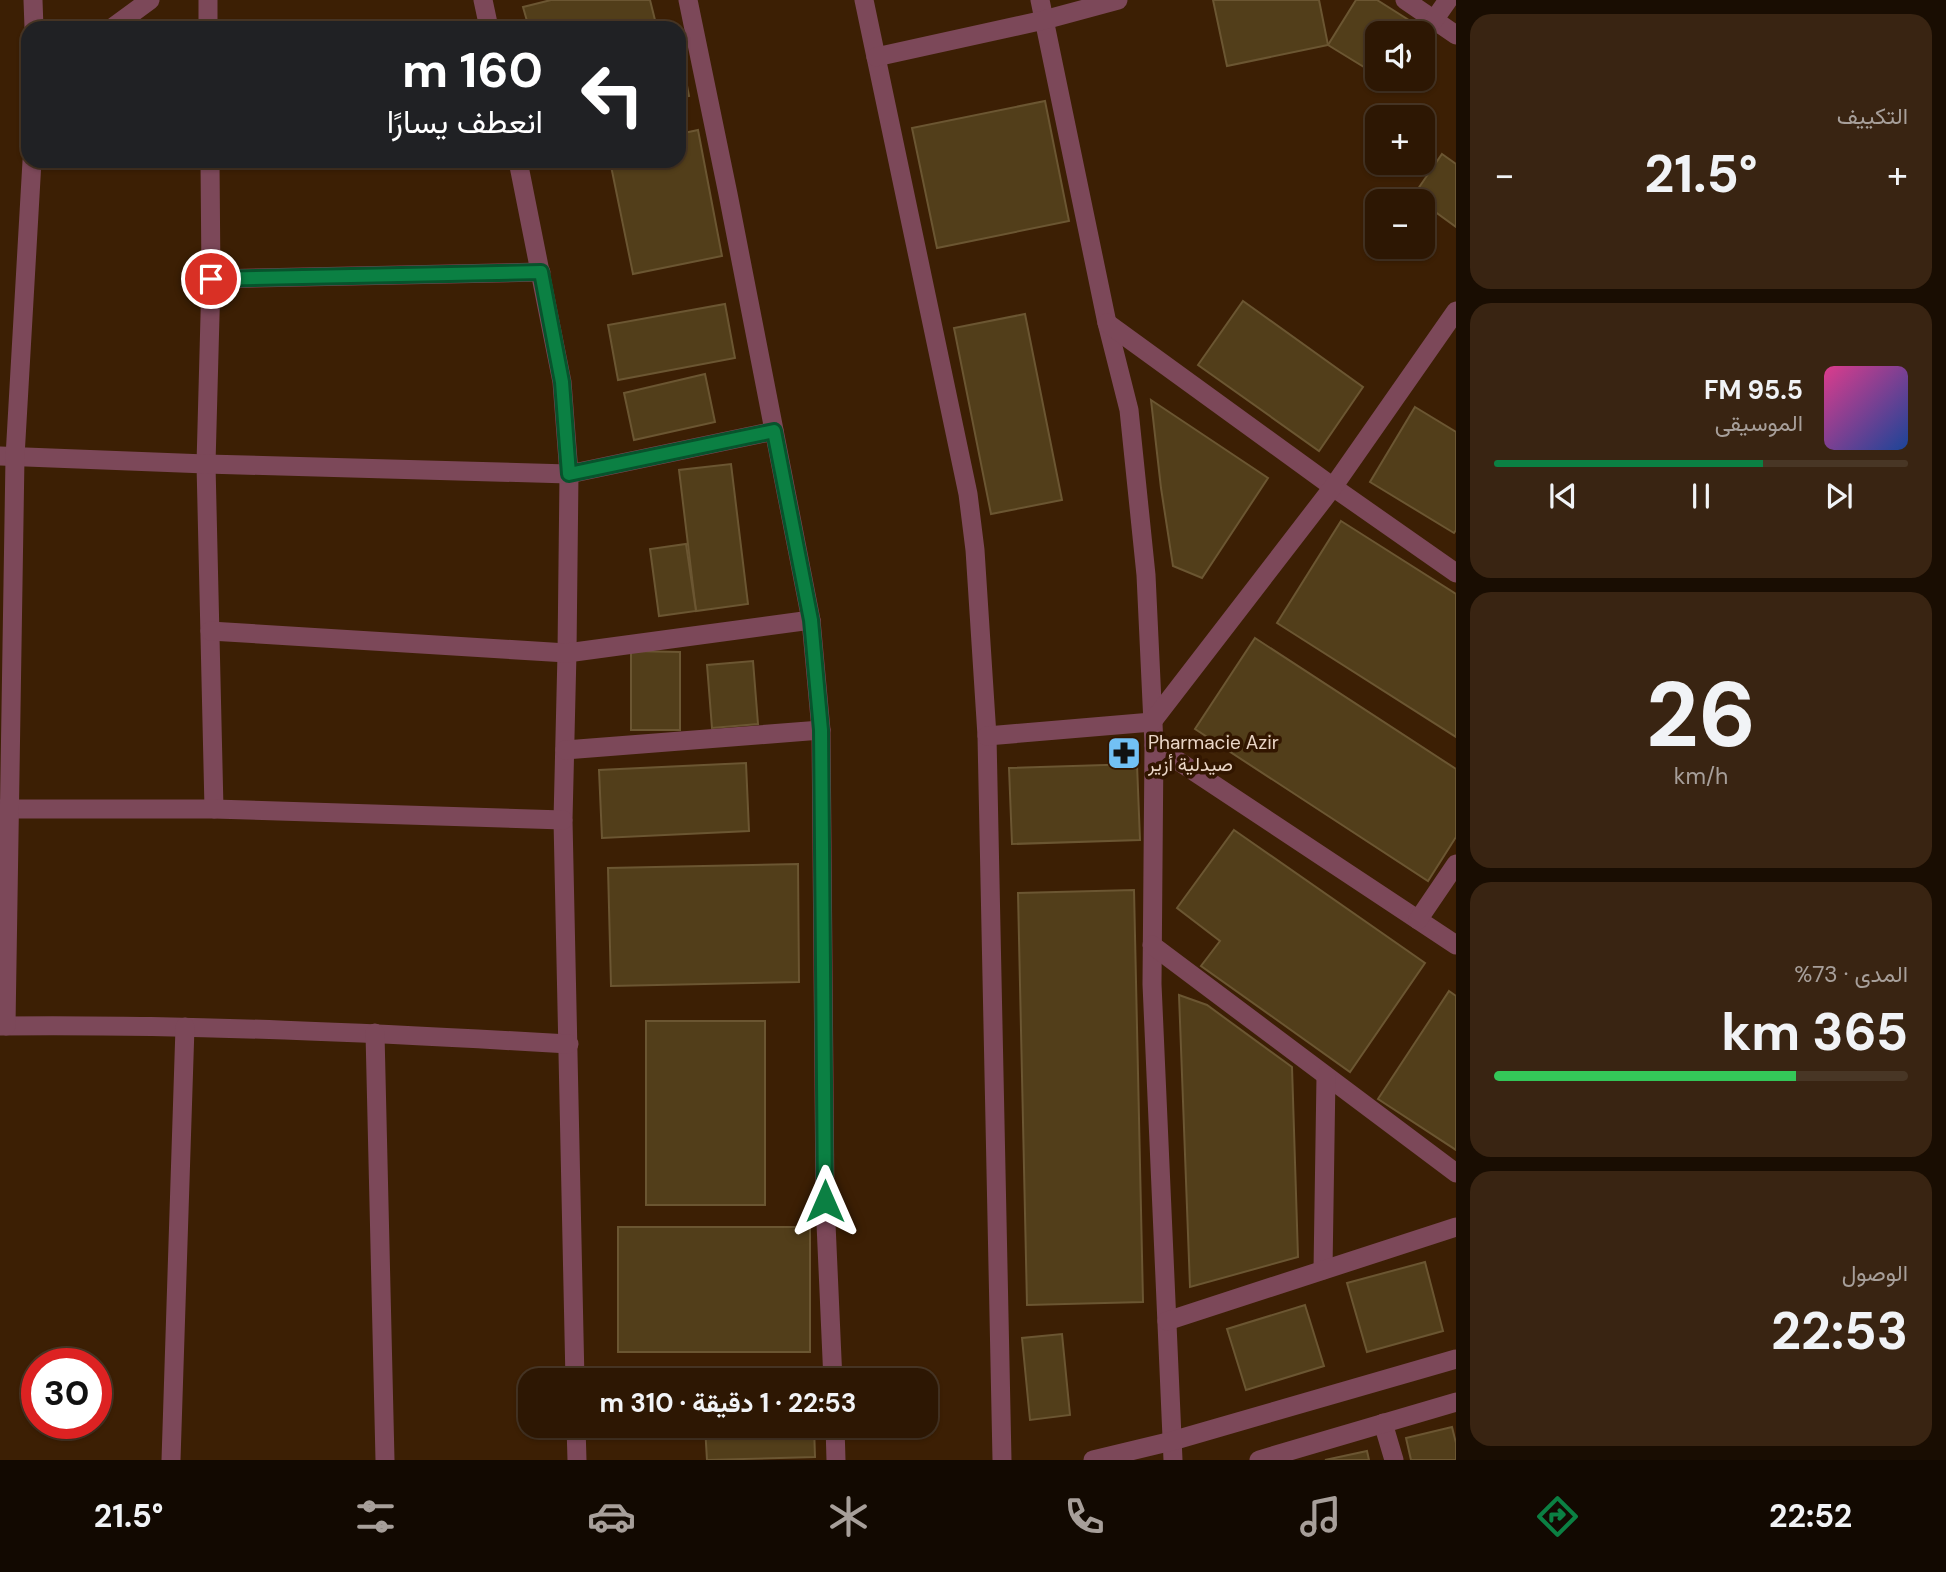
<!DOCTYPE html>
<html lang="ar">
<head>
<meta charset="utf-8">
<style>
  body { margin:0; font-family:"DM Sans",Vazirmatn,sans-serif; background:#392412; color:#f1f3f6; direction:rtl; height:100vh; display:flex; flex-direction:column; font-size:26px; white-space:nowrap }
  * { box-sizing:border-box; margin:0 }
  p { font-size:23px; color:#a79f9a }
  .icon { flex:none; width:38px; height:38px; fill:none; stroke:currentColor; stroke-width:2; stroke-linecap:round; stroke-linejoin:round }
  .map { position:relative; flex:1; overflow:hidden; direction:ltr }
  .drawer { display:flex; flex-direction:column; gap:14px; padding:14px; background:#190d02; width:490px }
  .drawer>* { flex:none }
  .guide { position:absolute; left:21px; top:21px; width:665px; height:147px; border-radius:21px; box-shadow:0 2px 5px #0004,0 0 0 2px #483625; direction:rtl; background:#202124; color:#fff; overflow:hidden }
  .tools { position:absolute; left:1365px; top:21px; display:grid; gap:14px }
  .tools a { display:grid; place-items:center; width:70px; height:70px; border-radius:14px; background:#2d1703; box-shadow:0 2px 5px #0004,0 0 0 2px #483625; font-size:35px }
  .speed { position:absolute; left:21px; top:1348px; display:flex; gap:14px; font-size:35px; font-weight:700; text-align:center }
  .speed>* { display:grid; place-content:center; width:91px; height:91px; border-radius:50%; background:#2d1703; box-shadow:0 2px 5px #0004,0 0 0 2px #483625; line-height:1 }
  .speed .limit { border:10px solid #d22; background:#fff; color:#111 }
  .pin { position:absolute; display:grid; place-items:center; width:60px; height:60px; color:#fff; margin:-30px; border:4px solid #fff; border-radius:50%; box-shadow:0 2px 7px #0007 }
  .me { position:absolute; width:77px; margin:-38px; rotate:0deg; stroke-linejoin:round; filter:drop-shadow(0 0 5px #0008) }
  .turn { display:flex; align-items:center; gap:24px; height:147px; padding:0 28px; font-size:32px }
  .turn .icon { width:91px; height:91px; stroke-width:2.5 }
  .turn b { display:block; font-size:49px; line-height:60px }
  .big { font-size:52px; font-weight:700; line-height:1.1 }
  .drawer .widget { flex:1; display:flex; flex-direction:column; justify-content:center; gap:10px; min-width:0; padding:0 24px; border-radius:21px; background:#392412 }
  .drawer .dial { align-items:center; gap:0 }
  .dial b { font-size:91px; line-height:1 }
  .song { display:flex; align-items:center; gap:21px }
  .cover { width:84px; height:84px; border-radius:10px; background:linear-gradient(135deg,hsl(330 70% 55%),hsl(220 70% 35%)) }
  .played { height:7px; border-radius:4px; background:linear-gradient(90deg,#0b8043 65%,#483625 65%) }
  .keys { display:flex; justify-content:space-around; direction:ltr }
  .heat { display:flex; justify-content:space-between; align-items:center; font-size:38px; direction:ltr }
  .charge { height:10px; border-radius:5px; background:linear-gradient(90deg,#34c759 73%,#483625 0) }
  .trip { position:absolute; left:518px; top:1368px; width:420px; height:70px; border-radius:21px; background:#2d1703; box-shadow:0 2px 5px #0004,0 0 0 2px #483625; font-weight:700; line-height:70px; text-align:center; direction:rtl }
  .tabs { display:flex; height:112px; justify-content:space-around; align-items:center; background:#120901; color:#a79f9a }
  .tabs .icon { width:49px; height:49px }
  .tabs .on { color:#0b8043 }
  .tabs b { font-size:32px; color:#f1f3f6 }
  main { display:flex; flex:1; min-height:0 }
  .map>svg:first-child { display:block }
  .building { fill:#523e1a; stroke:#6b5632; stroke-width:2 }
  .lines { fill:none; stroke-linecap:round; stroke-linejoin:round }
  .minor { stroke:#7c4859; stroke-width:19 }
  .route-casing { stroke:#07532c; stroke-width:18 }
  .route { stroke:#0b8043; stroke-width:12 }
  .labels { text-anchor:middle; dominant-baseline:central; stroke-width:7; stroke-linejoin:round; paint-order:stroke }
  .poi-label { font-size:19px; fill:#ead6c7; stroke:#321600; text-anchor:start }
</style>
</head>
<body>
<main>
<section class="drawer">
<div class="widget"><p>التكييف</p>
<div class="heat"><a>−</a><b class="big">21.5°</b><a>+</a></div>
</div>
<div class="widget">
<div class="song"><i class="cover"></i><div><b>95.5 FM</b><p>الموسيقى</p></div></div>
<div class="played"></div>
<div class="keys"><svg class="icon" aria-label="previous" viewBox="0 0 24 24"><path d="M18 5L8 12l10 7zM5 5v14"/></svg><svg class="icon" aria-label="pause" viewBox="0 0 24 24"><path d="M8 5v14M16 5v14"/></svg><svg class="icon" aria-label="next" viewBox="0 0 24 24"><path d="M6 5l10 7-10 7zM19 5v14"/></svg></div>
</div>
<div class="widget dial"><b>26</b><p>km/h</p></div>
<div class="widget"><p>المدى · 73%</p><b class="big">365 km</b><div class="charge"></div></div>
<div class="widget"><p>الوصول</p><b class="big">22:53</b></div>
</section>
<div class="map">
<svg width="1456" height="1460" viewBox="0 0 1456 1460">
  <rect width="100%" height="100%" fill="#3c1f04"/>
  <!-- building -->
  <g class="building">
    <path d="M551,0H650L657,28H529L523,7Z"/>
    <path d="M1213,0H1319L1328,45L1227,66Z"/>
    <path d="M1356,0H1377L1431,34L1423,47V33H1377V75L1328,45Z"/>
    <path d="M679,44L689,96L679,98Z"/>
    <path d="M1383,79H1403L1398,88Z"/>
    <path d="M1045,101L1069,221L937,248L912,128Z"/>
    <path d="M698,130L722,256L633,274L610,161H679V134Z"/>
    <path d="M1442,154L1456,164V227L1423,203V201L1413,196Z"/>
    <path d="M1243,301L1363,387L1319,451L1198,365Z"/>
    <path d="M725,304L735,358L618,380L608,325Z"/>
    <path d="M1025,314L1062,500L991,514L954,328Z"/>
    <path d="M705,374L715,422L634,440L624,393Z"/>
    <path d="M1151,400L1268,478L1202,578L1173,566L1161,488Z"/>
    <path d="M1415,407L1456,432V530L1454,533L1370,482Z"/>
    <path d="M731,464L748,604L696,611L679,470Z"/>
    <path d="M1341,521L1456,594V737L1277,623Z"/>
    <path d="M686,544L696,611L659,616L650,549Z"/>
    <path d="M1255,638L1456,769V837L1428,881L1195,729Z"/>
    <path d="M631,651L680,652V730H631Z"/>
    <path d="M753,661L758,724L712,728L707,665Z"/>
    <path d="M746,763L749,831L602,838L599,770Z"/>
    <path d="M1137,764L1140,840L1012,844L1009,768Z"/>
    <path d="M1234,830L1425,963L1350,1072L1201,966L1220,941L1177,908Z"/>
    <path d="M798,864L799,982L611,986L608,868Z"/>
    <path d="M1134,890L1143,1302L1027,1305L1018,893Z"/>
    <path d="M1449,991L1456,996V1150L1378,1099Z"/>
    <path d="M1179,995L1207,1005L1292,1067L1298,1257L1190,1287Z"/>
    <rect x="646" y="1021" width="119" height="184"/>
    <rect x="618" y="1227" width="192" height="125"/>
    <path d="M1425,1262L1443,1331L1367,1352L1347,1283Z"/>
    <path d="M1305,1305L1324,1366L1246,1390L1227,1329Z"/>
    <path d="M1062,1334L1070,1415L1030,1420L1022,1338Z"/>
    <path d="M705,1426H814L815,1457L707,1460Z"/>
    <path d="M1452,1427L1456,1443V1460H1411L1406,1438Z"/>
    <path d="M1367,1451L1369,1460H1325Z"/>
  </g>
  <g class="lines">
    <!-- minor -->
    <g class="minor">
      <path d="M33,0L34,28"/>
      <path d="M208,0V28"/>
      <path d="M483,0L489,28"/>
      <path d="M688,0L728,194L811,620L821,730L825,1201L833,1381"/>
      <path d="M864,0L968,494L975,550L987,736L1002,1460"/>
      <path d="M1040,0L1107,323L1129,410L1146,575L1154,745L1152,984L1173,1460"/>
      <path d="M1405,0L1456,35"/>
      <path d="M1434,20L1448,0"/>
      <path d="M112,28L150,0"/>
      <path d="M876,57L1044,20L1118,0"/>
      <path d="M210,161L211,279L206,464L214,809"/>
      <path d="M518,161L562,382L569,474L567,653L563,820L575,1381"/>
      <path d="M211,279L541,272"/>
      <path d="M1107,323L1333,487L1456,573"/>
      <path d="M0,456L206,464L569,474L774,431"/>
      <path d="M210,631L567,653L811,620"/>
      <path d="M987,736L1152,722L1333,487L1456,311"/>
      <path d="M1154,745L1456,945"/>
      <path d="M565,750L821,730"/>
      <path d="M0,809H214L563,820"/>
      <path d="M1418,920L1456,864"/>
      <path d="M1152,945L1456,1173"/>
      <path d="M0,1026C190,1024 379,1033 569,1044"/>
      <path d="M6,1026L15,457L32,161"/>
      <path d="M375,1033L385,1460"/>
      <path d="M1323,1270L1326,1076"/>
      <path d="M1167,1321L1456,1227"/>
      <path d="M1383,1423L1394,1460"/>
      <path d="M576,1426L577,1460"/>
      <path d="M835,1426L836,1460"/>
      <path d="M171,1460L185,1027"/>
      <path d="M1093,1460L1172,1441L1456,1359"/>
      <path d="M1259,1460L1456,1402"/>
    </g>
  </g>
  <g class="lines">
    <!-- route casing -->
    <g class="route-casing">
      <path id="route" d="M211,279L541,272L562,382L569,474L774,431L811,620L821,730L825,1201"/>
    </g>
    <!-- route -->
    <use href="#route" class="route"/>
  </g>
  <!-- icons -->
  <defs>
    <g id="pharmacy-square" transform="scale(1.75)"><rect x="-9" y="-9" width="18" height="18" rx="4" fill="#72c1f5" stroke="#321600"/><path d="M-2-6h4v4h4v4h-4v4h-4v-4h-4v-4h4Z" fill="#111"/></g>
  </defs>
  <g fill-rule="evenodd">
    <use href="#pharmacy-square" x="1124" y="753"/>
  </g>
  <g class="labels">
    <!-- poi labels -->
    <g class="poi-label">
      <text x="1148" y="742">Pharmacie Azir<tspan x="1148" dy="22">صيدلية أزير</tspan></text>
    </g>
  </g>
</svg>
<div class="tools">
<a><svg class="icon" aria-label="sound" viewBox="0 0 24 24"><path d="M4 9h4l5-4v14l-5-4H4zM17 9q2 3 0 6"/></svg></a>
<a>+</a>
<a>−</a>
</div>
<div class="speed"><div class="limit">30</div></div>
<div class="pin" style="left:211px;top:279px;background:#d93025"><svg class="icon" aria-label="arrive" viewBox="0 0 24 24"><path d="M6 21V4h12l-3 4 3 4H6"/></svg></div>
<svg class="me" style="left:825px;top:1201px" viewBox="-20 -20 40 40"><path d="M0-17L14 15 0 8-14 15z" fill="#0b8043" stroke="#fff" stroke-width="4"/></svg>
<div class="trip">22:53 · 1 دقيقة · 310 m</div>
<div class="guide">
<div class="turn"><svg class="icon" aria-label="left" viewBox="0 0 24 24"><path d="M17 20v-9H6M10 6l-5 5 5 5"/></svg><div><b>160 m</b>انعطف يسارًا</div></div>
</div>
</div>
</main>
<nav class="tabs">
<b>22:52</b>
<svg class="icon on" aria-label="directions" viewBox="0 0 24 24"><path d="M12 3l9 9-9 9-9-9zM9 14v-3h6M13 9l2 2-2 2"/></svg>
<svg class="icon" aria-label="music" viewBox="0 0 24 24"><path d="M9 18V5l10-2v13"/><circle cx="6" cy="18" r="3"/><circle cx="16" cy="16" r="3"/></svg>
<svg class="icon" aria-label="phone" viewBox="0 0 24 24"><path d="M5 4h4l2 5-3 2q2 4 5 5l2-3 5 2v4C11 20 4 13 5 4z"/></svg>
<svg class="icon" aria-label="climate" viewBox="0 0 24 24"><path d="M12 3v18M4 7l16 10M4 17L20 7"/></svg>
<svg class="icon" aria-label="car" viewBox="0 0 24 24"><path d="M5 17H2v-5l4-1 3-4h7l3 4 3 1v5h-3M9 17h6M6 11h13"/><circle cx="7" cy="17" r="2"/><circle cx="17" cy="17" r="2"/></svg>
<svg class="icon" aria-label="filters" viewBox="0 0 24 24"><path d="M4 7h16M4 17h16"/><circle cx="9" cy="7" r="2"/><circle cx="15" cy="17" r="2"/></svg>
<b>21.5°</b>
</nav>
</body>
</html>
